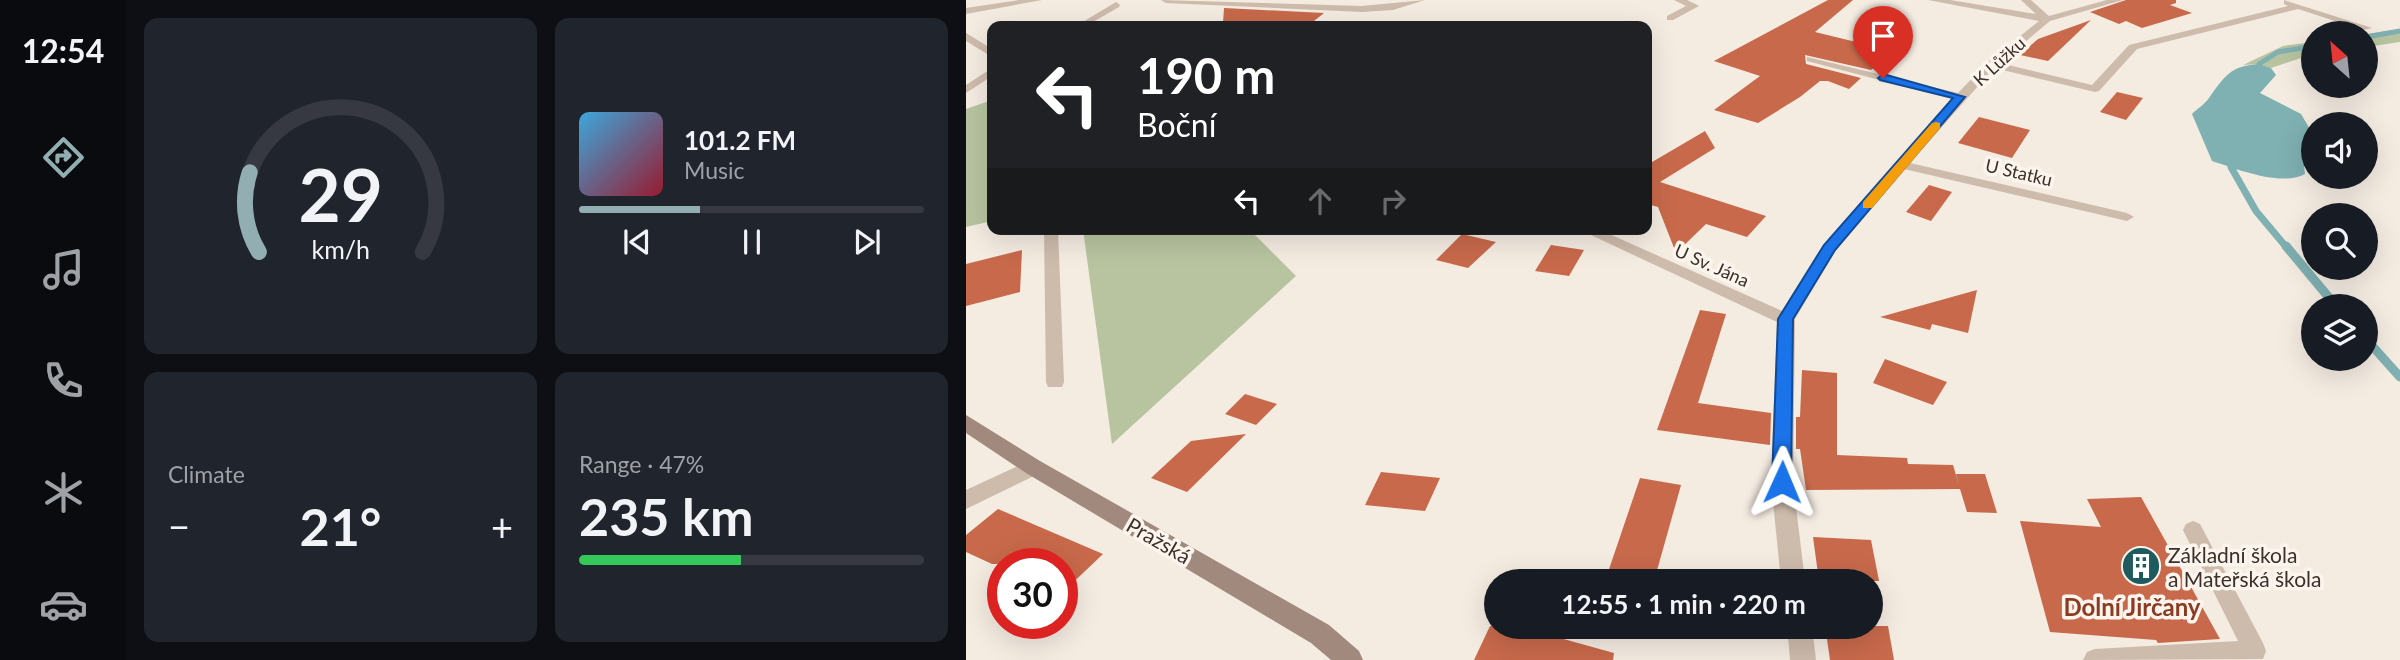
<!DOCTYPE html>
<html lang="en">
<head>
<meta charset="utf-8">
<style>
  body { margin:0; font-family:Lato,sans-serif; background:#20242c; color:#f1f3f6; height:100vh; display:flex; flex-direction:column; font-size:26px; white-space:nowrap }
  * { box-sizing:border-box; margin:0 }
  p { font-size:23px; color:#9ea1a6 }
  .icon { flex:none; width:38px; height:38px; fill:none; stroke:currentColor; stroke-width:2; stroke-linecap:round; stroke-linejoin:round }
  .map { position:relative; flex:1; overflow:hidden }
  .panel { display:flex; flex-direction:column; gap:18px; padding:18px; background:#0d0f14; width:840px }
  .panel>* { flex:none }
  .top-card { position:absolute; left:21px; top:21px; width:665px; height:214px; border-radius:14px; box-shadow:0 7px 28px #0002; background:#202124; color:#fff; overflow:hidden }
  .needle { width:46px; rotate:333deg }
  .buttons { position:absolute; left:1335px; top:21px; display:grid; gap:14px }
  .buttons a { display:grid; place-items:center; width:77px; height:77px; border-radius:50%; background:#171b24; box-shadow:0 7px 28px #0002; font-size:35px }
  .speed { position:absolute; left:21px; top:548px; display:flex; gap:14px; font-size:35px; font-weight:700; text-align:center }
  .speed>* { display:grid; place-content:center; width:91px; height:91px; border-radius:50%; background:#171b24; box-shadow:0 7px 28px #0002; line-height:1 }
  .speed .limit { border:10px solid #d22; background:#fff; color:#111 }
  .pin { position:absolute; display:grid; place-items:center; width:60px; height:60px; color:#fff; margin:-72px -30px; border-radius:50% 50% 50% 0; rotate:-45deg; box-shadow:0 0 7px #0007 }
  .pin .icon { rotate:45deg }
  .me { position:absolute; width:77px; margin:-38px; rotate:1deg; stroke-linejoin:round; filter:drop-shadow(0 0 5px #0008) }
  .turn { display:flex; align-items:center; gap:24px; height:147px; padding:0 35px; font-size:32px }
  .turn .icon { width:91px; height:91px; stroke-width:2.5 }
  .turn b { display:block; font-size:49px; line-height:60px }
  .lanes { display:flex; align-items:center; height:66px; padding:0 35px; background:#0003; justify-content:center; gap:35px; direction:ltr }
  .lanes .off { opacity:.35 }
  .big { font-size:52px; font-weight:700; line-height:1.1 }
  .panel .tile { flex:1; display:flex; flex-direction:column; justify-content:center; gap:10px; min-width:0; padding:0 24px; border-radius:14px; background:#20242c }
  .panel .dial { align-items:center; gap:0 }
  .dial svg { height:182px; overflow:visible; fill:none; stroke:#363941; stroke-width:7; stroke-linecap:round; text-anchor:middle }
  .dial text { fill:#f1f3f6; stroke:none }
  .song { display:flex; align-items:center; gap:21px }
  .cover { width:84px; height:84px; border-radius:10px; background:linear-gradient(135deg,hsl(200 70% 55%),hsl(350 70% 35%)) }
  .played { height:7px; border-radius:4px; background:linear-gradient(90deg,#92aeb2 35%,#363941 35%) }
  .keys { display:flex; justify-content:space-around; direction:ltr }
  .heat { display:flex; justify-content:space-between; align-items:center; font-size:38px; direction:ltr }
  .charge { height:10px; border-radius:5px; background:linear-gradient(90deg,#34c759 47%,#363941 0) }
  .panel .tiles { flex:1; display:grid; gap:18px; grid-template-columns:repeat(2,1fr) }
  .trip { position:absolute; left:518px; top:569px; width:399px; height:70px; border-radius:35px; background:#171b24; box-shadow:0 7px 28px #0002; font-weight:700; line-height:70px; text-align:center }
  main { display:flex; flex:1; min-height:0 }
  .tab-bar { display:flex; flex-direction:column; width:126px; justify-content:space-around; align-items:center; background:#090b0e; color:#9ea1a6 }
  .tab-bar .icon { width:49px; height:49px }
  .tab-bar .on { color:#92aeb2 }
  .tab-bar b { font-size:32px; color:#f1f3f6 }
  .map>svg:first-child { display:block }
  .green { fill:#b8c4a0 }
  .water { fill:#7fb0b2 }
  .lines { fill:none; stroke-linecap:round; stroke-linejoin:round }
  .stream-far2 { stroke:#7fb0b2; stroke-width:5 }
  .stream-far1 { stroke:#7fb0b2; stroke-width:7 }
  .stream { stroke:#7fb0b2; stroke-width:9 }
  .building { fill:#c8694b }
  .lane { fill:#cdbbac; fill-rule:evenodd }
  .street { fill:#cdbbac; fill-rule:evenodd }
  .secondary { fill:#a18a7d; fill-rule:evenodd }
  .route { fill:#1a73e8; stroke:#114b97; stroke-width:2 }
  .slow { fill:#f59e0b }
  .labels { text-anchor:middle; dominant-baseline:central; stroke-width:7; stroke-linejoin:round; paint-order:stroke }
  .street-label { font-size:18px; fill:#3b302b; stroke:#fbf5ee }
  .near-street-label { font-size:21px; fill:#3b302b; stroke:#fbf5ee }
  .near-poi-label { font-size:21px; fill:#3b302b; stroke:#fbf5ee; text-anchor:start }
  .near-quarter-label { font-size:24px; font-weight:bold; fill:#8c3b22; stroke:#fbf5ee }
</style>
</head>
<body>
<main>
<nav class="tab-bar">
<b>12:54</b>
<svg class="icon on" aria-label="directions" viewBox="0 0 24 24"><path d="M12 3l9 9-9 9-9-9zM9 14v-3h6M13 9l2 2-2 2"/></svg>
<svg class="icon" aria-label="music" viewBox="0 0 24 24"><path d="M9 18V5l10-2v13"/><circle cx="6" cy="18" r="3"/><circle cx="16" cy="16" r="3"/></svg>
<svg class="icon" aria-label="phone" viewBox="0 0 24 24"><path d="M5 4h4l2 5-3 2q2 4 5 5l2-3 5 2v4C11 20 4 13 5 4z"/></svg>
<svg class="icon" aria-label="climate" viewBox="0 0 24 24"><path d="M12 3v18M4 7l16 10M4 17L20 7"/></svg>
<svg class="icon" aria-label="car" viewBox="0 0 24 24"><path d="M5 17H2v-5l4-1 3-4h7l3 4 3 1v5h-3M9 17h6M6 11h13"/><circle cx="7" cy="17" r="2"/><circle cx="17" cy="17" r="2"/></svg>
</nav>
<section class="panel">
<div class="tiles">
<div class="tile dial"><svg viewBox="0 0 100 80">
<path d="M14 69A42 42 0 1 1 86 69"/>
<path d="M14 69A42 42 0 0 1 10 34" stroke="#92aeb2"/>
<text x="50" y="56" font-size="32" font-weight="700">29</text>
<text x="50" y="72" font-size="11">km/h</text>
</svg></div>
<div class="tile">
<div class="song"><i class="cover"></i><div><b>101.2 FM</b><p>Music</p></div></div>
<div class="played"></div>
<div class="keys"><svg class="icon" aria-label="previous" viewBox="0 0 24 24"><path d="M18 5L8 12l10 7zM5 5v14"/></svg><svg class="icon" aria-label="pause" viewBox="0 0 24 24"><path d="M8 5v14M16 5v14"/></svg><svg class="icon" aria-label="next" viewBox="0 0 24 24"><path d="M6 5l10 7-10 7zM19 5v14"/></svg></div>
</div>
<div class="tile"><p>Climate</p>
<div class="heat"><a>−</a><b class="big">21°</b><a>+</a></div>
</div>
<div class="tile"><p>Range · 47%</p><b class="big">235 km</b><div class="charge"></div></div>
</div>
</section>
<div class="map">
<svg width="1434" height="660" viewBox="0 0 1434 660">
  <rect width="100%" height="100%" fill="#f4ebe1"/>
  <!-- green -->
  <g class="green">
    <path d="M1434,29V42L1400,47V34Z"/>
    <path d="M1347,42V54L1305,68L1293,64L1277,65L1317,46Z"/>
    <path d="M26,100V221L0,227V109Z"/>
    <path d="M117,229H283L330,276L146,444Z"/>
  </g>
  <!-- water -->
  <path class="water" d="M1293,64L1305,68L1310,75L1294,93L1335,114L1345,131L1337,156L1339,174C1315,187 1271,169 1246,161L1226,114C1231,109 1239,104 1243,98C1259,76 1264,66 1293,64Z"/>
  <g class="lines">
    <!-- stream-far2 -->
    <g class="stream-far2">
      <path d="M1400,37L1434,31"/>
      <path d="M1293,74V64L1312,52L1348,46"/>
    </g>
    <!-- stream-far1 -->
    <path class="stream-far1" d="M1269,157L1265,167L1290,211L1321,248"/>
    <!-- stream -->
    <g class="stream">
      <path d="M1320,246L1370,306"/>
      <path d="M1400,339L1434,377"/>
    </g>
  </g>
  <!-- building -->
  <g class="building">
    <path d="M862,0H887L849,32L927,51L905,70L839,55L840,64L895,78L883,89L862,81H854L834,97L792,123L748,110L794,76L748,61Z"/>
    <path d="M1160,0H1210V3L1204,5L1226,13L1176,28L1160,21L1153,24L1124,12Z"/>
    <path d="M258,8L358,13L343,25L306,23L297,25L257,23Z"/>
    <path d="M1125,20L1082,61L1054,55L1072,39Z"/>
    <path d="M1151,92L1177,98L1160,120L1134,112Z"/>
    <path d="M1013,117L1064,130L1046,158L992,143Z"/>
    <path d="M739,131L749,148L694,182L800,216L781,237L740,224L710,253L692,207L681,204V165Z"/>
    <path d="M963,185L986,192L965,221L940,212Z"/>
    <path d="M496,234L530,242L502,268L470,260Z"/>
    <path d="M585,245L618,250L603,276L569,271Z"/>
    <path d="M56,250L54,292L0,306V264Z"/>
    <path d="M1011,290L1002,333L966,324L964,330L914,317Z"/>
    <path d="M734,310L760,314L732,403L805,413L804,445L691,430Z"/>
    <path d="M919,359L981,382L967,405L907,383Z"/>
    <path d="M836,370L871,373V455L941,458L942,464L987,465L993,485L990,474H1019L1031,513L1001,512L994,489L840,490L834,449H830V417H834Z"/>
    <path d="M279,394L311,404L290,425L259,414Z"/>
    <path d="M280,434L221,492L185,478L225,441Z"/>
    <path d="M415,472L474,478L459,511L399,505Z"/>
    <path d="M674,478L715,485L688,581H639Z"/>
    <path d="M1175,497L1254,639L1192,643L1190,640L1084,632L1054,521L1135,527L1121,499Z"/>
    <path d="M32,509L137,554L96,593V564H26L0,552V535Z"/>
    <path d="M847,537L905,540L913,581H853Z"/>
    <path d="M524,626H551L648,653L647,660H508Z"/>
    <path d="M859,626H922L928,660H864Z"/>
  </g>
  <g class="lines">
    <!-- lane -->
    <g class="lane">
      <path d="M150,2L154,5L153,7L120,26H110Z"/>
      <path d="M1227,521L1234,524L1297,643L1300,651L1297,659L1117,660L1121,652L1129,649L1272,641L1217,530L1220,524Z"/>
    </g>
    <!-- street -->
    <g class="street">
      <path d="M53,0H76L0,14V8Z"/>
      <path d="M195,0L396,6L459,0L427,10L396,12L200,3Z"/>
      <path d="M708,0H721L733,6L707,20H701V16L720,6Z"/>
      <path d="M962,0H984L1070,14L1055,0H1065L1083,16L1141,0H1157L1084,21L1034,63L1126,85L1163,45L1322,6L1318,4V0L1406,28L1397,30L1332,9L1171,49L1133,91L1129,92L1028,68L944,163L1161,213L1168,217L1161,221L938,169L870,250L829,319L827,482L839,581H815L805,482L811,322L612,229H632L816,311L858,245L986,99L841,61V57L992,93L1022,62L1073,21Z"/>
      <path d="M0,33L26,49V57L0,41Z"/>
      <path d="M26,68V76L0,93V85Z"/>
      <path d="M78,229H92L98,382L96,387H82L80,382Z"/>
      <path d="M67,459L74,461L77,467L74,473L0,509V490Z"/>
      <path d="M821,626H846L850,660H824Z"/>
    </g>
    <!-- secondary -->
    <path class="secondary" d="M0,415L74,461L363,625L393,651L397,660H365L345,643L60,473L0,433Z"/>
  </g>
  <!-- route -->
  <path class="route" d="M917,74L999,97L869,250L827,319L825,482L823,488L816,490L809,488L806,482L812,319L858,245L987,98L914,80L912,78Z"/>
  <!-- slow -->
  <path class="slow" d="M970,122L974,123V128L906,208H897V202L966,123Z"/>
  <!-- icons -->
  <defs>
    <g id="building-disc" transform="scale(2.0125)"><circle r="9.5" fill="#1f5a5e" stroke="#fbf5ee"/><path d="M-4-6H4V6H1V3H-1V6H-4ZM-2.5-4.3h1.7v1.8h-1.7ZM.8-4.3h1.7v1.8H.8ZM-2.5-1h1.7V.8h-1.7ZM.8-1h1.7V.8H.8Z" fill="#fff"/></g>
  </defs>
  <g fill-rule="evenodd">
    <use href="#building-disc" x="1175" y="566"/>
  </g>
  <g class="labels">
    <!-- street labels -->
    <g class="street-label">
      <text transform="translate(1033 61) rotate(-42)">K Lůžku</text>
      <text transform="translate(1053 172) rotate(13)">U Statku</text>
      <text transform="translate(746 265) rotate(24)">U Sv. Jána</text>
    </g>
    <!-- near-street labels -->
    <g class="near-street-label">
      <text transform="translate(193 540) rotate(30)">Pražská</text>
    </g>
    <!-- near-poi labels -->
    <g class="near-poi-label">
      <text x="1202" y="554">Základní škola<tspan x="1202" dy="24">a Mateřská škola</tspan></text>
    </g>
    <!-- near-quarter labels -->
    <g class="near-quarter-label">
      <text x="1166" y="606">Dolní Jirčany</text>
    </g>
  </g>
</svg>
<div class="buttons">
<a><svg class="needle" viewBox="-14 -14 28 28"><path d="M0-13l5 13h-10z" fill="#e53935"/><path d="M0 13l5-13h-10z" fill="#9ea1a6"/></svg></a>
<a><svg class="icon" aria-label="sound" viewBox="0 0 24 24"><path d="M4 9h4l5-4v14l-5-4H4zM17 9q2 3 0 6"/></svg></a>
<a><svg class="icon" aria-label="search" viewBox="0 0 24 24"><circle cx="10" cy="10" r="6"/><path d="M15 15l6 6"/></svg></a>
<a><svg class="icon" aria-label="layers" viewBox="0 0 24 24"><path d="M12 4l9 5-9 5-9-5zM3 14l9 5 9-5"/></svg></a>
</div>
<div class="speed"><div class="limit">30</div></div>
<div class="pin" style="left:917px;top:78px;background:#d93025"><svg class="icon" aria-label="arrive" viewBox="0 0 24 24"><path d="M6 21V4h12l-3 4 3 4H6"/></svg></div>
<svg class="me" style="left:816px;top:482px" viewBox="-20 -20 40 40"><path d="M0-17L14 15 0 8-14 15z" fill="#1a73e8" stroke="#fff" stroke-width="4"/></svg>
<div class="trip">12:55 · 1 min · 220 m</div>
<div class="top-card">
<div class="turn"><svg class="icon" aria-label="left" viewBox="0 0 24 24"><path d="M17 20v-9H6M10 6l-5 5 5 5"/></svg><div><b>190 m</b>Boční</div></div>
<div class="lanes"><svg class="icon" aria-label="left" viewBox="0 0 24 24"><path d="M17 20v-9H6M10 6l-5 5 5 5"/></svg><svg class="icon off" aria-label="ahead" viewBox="0 0 24 24"><path d="M12 20V5M6 11l6-6 6 6"/></svg><svg class="icon off" aria-label="right" viewBox="0 0 24 24"><path d="M7 20v-9h11M14 6l5 5-5 5"/></svg></div>
</div>
</div>
</main>
</body>
</html>
